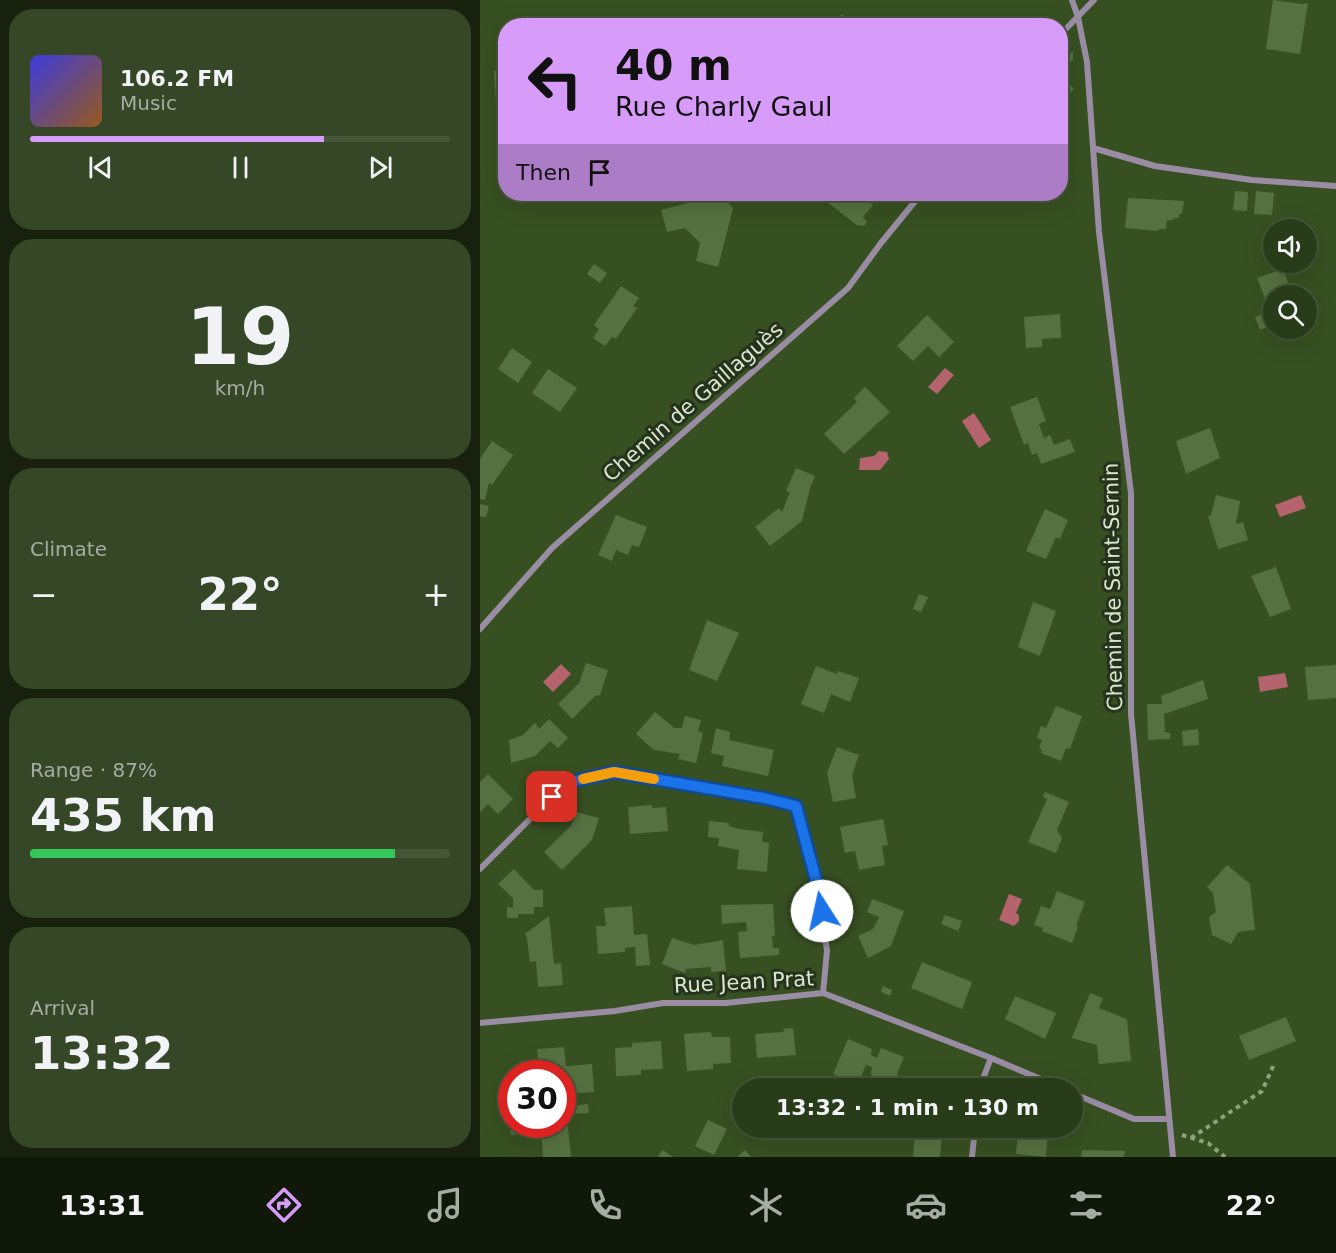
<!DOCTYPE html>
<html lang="en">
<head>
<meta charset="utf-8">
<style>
  body { margin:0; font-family:"DejaVu Sans",sans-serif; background:#354726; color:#f1f3f6; height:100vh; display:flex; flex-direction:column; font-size:22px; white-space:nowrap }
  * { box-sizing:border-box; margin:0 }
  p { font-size:20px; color:#a5ada2 }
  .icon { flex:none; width:33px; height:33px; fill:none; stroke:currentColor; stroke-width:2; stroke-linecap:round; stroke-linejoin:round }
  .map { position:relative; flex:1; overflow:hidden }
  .side { display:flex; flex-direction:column; gap:9px; padding:9px; background:#17210e; width:480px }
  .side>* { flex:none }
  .guide { position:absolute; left:18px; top:18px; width:570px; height:183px; border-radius:24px; box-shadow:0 6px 24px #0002,0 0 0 2px #455638; background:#d79bf9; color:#111; overflow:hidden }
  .fabs { position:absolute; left:783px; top:219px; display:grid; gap:12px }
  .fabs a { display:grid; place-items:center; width:54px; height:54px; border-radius:50%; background:#293c19; box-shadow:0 6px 24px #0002,0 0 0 2px #455638; font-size:30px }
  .speed { position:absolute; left:18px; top:1060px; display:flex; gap:12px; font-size:30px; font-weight:700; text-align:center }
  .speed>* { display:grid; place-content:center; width:78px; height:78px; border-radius:50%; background:#293c19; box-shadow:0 6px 24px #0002,0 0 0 2px #455638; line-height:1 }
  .speed .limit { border:9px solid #d22; background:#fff; color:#111 }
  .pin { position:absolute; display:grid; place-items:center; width:51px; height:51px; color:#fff; margin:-26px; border-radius:12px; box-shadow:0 3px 9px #0006 }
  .me { position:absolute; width:66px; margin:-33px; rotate:350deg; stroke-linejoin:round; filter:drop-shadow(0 0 4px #0008) }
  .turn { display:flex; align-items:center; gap:21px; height:126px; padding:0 18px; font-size:27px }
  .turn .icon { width:78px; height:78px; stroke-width:2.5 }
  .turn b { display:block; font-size:42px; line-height:51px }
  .then { display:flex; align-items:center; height:57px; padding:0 18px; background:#0003; gap:12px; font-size:22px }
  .big { font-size:45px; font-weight:700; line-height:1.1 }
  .side .card { flex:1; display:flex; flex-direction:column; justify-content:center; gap:9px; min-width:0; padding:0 21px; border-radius:24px; background:#354726 }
  .side .dial { align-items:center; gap:0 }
  .dial b { font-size:78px; line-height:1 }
  .song { display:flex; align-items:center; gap:18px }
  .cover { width:72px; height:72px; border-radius:9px; background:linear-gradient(135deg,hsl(240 70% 55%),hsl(30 70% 35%)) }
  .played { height:6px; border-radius:3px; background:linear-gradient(90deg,#d79bf9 70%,#455638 70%) }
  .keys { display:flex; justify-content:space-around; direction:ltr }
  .heat { display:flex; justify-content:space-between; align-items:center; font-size:33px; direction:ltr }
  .charge { height:9px; border-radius:4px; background:linear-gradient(90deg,#34c759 87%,#455638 0) }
  .trip { position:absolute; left:252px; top:1078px; width:351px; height:60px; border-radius:30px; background:#293c19; box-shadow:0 6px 24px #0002,0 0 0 2px #455638; font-weight:700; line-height:60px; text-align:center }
  .menu { display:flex; height:96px; justify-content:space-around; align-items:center; background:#10180a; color:#a5ada2 }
  .menu .icon { width:42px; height:42px }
  .menu .selected { color:#d79bf9 }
  .menu b { font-size:27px; color:#f1f3f6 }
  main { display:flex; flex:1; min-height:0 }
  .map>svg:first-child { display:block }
  .water { fill:#b5646e }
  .building { fill:#567141 }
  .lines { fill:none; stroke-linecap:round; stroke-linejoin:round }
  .path { stroke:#8ea27e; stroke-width:4; stroke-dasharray:4.5 4.5; stroke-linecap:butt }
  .minor { stroke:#9a8da3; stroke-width:6 }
  .route-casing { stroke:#114b97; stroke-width:15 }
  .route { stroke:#1a73e8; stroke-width:10 }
  .slow { stroke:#f59e0b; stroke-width:10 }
  .labels { text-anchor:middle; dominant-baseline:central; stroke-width:6; stroke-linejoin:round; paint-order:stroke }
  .street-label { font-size:21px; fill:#d7e7cc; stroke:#26321d }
</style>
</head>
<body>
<main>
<section class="side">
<div class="card">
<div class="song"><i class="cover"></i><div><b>106.2 FM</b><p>Music</p></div></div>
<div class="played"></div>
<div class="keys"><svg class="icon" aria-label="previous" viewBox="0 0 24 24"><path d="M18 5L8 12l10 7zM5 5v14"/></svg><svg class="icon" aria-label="pause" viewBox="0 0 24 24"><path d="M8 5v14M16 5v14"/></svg><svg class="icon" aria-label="next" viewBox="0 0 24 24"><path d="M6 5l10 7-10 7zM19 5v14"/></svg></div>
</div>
<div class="card dial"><b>19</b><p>km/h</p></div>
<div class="card"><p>Climate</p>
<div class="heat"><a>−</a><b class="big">22°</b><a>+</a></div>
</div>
<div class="card"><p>Range · 87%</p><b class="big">435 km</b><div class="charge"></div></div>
<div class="card"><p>Arrival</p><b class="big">13:32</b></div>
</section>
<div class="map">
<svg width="856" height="1157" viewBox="0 0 856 1157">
  <rect width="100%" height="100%" fill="#375021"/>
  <!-- water -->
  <g class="water">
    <path d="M465,368L474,375L457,394L448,387Z"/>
    <path d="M494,413L511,440L499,448L482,421Z"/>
    <path d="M399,451L407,452L409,459L400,470H379L380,458L394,456Z"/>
    <path d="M821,495L826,508L800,517L795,505Z"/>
    <path d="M81,664L91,674L73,692L63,682Z"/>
    <path d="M805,673L808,687L780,692L778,677Z"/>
    <path d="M529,894L542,899L536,913L539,915V921L534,926L519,920Z"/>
  </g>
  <!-- building -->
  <g class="building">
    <path d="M793,0L821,4L828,3L820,54L786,49Z"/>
    <path d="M362,14L375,26H352Z"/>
    <path d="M593,51V60L580,71V63Z"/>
    <path d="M26,70V103H16L14,71Z"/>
    <path d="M580,74L594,89L580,102Z"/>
    <path d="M755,191L768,192L767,211L753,210Z"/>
    <path d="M776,191L794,193L792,215L774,214Z"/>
    <path d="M354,194H377L393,205L383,217L387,222L384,226L377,225L347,202Z"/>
    <path d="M240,195L253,208L238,267L216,261L220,243L205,228L187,232L181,210Z"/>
    <path d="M648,198L704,201L702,214H699V218H694L693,220H687L686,229H679L678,231L645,228Z"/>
    <path d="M114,264L127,273L120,283L107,274Z"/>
    <path d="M803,269L813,296H794V324L780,330L775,317L790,311L777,278Z"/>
    <path d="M141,286L159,298L153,306L157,308L136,339L132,337L125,346L113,338L119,329L114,325Z"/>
    <path d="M580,314L581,338L562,339V347L546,348L544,317Z"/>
    <path d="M447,315L474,342L459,357L448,346L433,361L417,346Z"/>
    <path d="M32,348L52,362L38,383L18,369Z"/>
    <path d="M68,369L97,388L80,412L52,393Z"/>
    <path d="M385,387L410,412L364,454L344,434L377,402L374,398Z"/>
    <path d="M557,397L566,421L559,424L564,438L570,435L574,445L590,439L595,452L561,464L557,453L552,455L548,443L544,445L530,407Z"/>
    <path d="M730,428L740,458L706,474L696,441Z"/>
    <path d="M12,441L33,455L12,485L9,483L5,500L0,499V459Z"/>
    <path d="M316,468L335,476L330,488L322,521L290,546L275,527L299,508L302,512L310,492L306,491Z"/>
    <path d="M736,495L760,501L756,524L763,522L768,540L738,549L728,516L731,515Z"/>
    <path d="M0,504L9,506L6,517L0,516Z"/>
    <path d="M565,509L588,520L580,539L576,537L566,559L546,551Z"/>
    <path d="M136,515L167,527L159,547L152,545L148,555L136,550L132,561L118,555Z"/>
    <path d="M796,567L811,609L790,617L771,576Z"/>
    <path d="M439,594L448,597L441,612L433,609Z"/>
    <path d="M553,602L576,611L560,656L538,647Z"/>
    <path d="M227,620L259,633L237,681L209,670Z"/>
    <path d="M106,663L128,670L120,695L115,696L92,719L78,704L99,683Z"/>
    <path d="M856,665V698L828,700L825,667Z"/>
    <path d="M336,666L357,674L358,671L379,678L370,702L351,694L344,713L321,704Z"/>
    <path d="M723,680L728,699L684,714L685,732L690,733V739L668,740L667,704H682L681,696Z"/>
    <path d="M576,706L602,716L590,749L586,748L581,761L561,753L562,750L559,748L562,740L557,738L561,726L566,728Z"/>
    <path d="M175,712L194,728H202L205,716L221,720L218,731L223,733L216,763L198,759L200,754L174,750L156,734Z"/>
    <path d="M69,719L88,738L78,748L70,741L55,756L31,763L29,740L43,735L55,723L59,729Z"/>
    <path d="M236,728L250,732L249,740L294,750L288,776L242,766L244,756L231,753Z"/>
    <path d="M718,729L719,745L703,746L702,731Z"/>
    <path d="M357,747L379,755L372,775L376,798L353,802L347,773Z"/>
    <path d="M8,774L33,799L18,814L8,804L0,812V782Z"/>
    <path d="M565,792L589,802L577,830L582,838L576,853L548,842L567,799L563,797Z"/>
    <path d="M172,805V808L186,807L188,831L150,834L148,807Z"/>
    <path d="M96,812L119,818L112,840L82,870L64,852L91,826Z"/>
    <path d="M403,819L408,845L402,846L405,865L379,870L375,851L365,853L360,827Z"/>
    <path d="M229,821L249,823V826L259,829L283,832L282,842L289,843L287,872L257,869L259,850L238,846L239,838L228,837Z"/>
    <path d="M747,865L770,884L775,930L758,932L751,944L732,935L729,917L736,912L733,893L727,887Z"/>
    <path d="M34,869L54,890H63V907H54V914H38V918H27V907L33,908V898L18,884Z"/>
    <path d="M577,891L605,902L596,926L598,927L592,943L562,931L563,928L554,925L561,906L570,909Z"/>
    <path d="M392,899L424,911L411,946L388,958L378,936L393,929L399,917L387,912Z"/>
    <path d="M293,904L295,936H292L293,948H299V955L260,958L258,932L267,931L266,922L242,924L241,905Z"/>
    <path d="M152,906L154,935L167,934L170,965L156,966L155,947L145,948V952L118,954L116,926H126L124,908Z"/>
    <path d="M465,915L482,921L478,931L461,924Z"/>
    <path d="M69,916L74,964L81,963L83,985L58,987L56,961L50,962L47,938L45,934Z"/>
    <path d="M192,938L214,945L243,940L246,971L231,972V967L206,969L205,973L182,964Z"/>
    <path d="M442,962L492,982L482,1009L431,988Z"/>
    <path d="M403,986L412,990L410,996L401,992Z"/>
    <path d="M610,993L623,998L619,1008L647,1019L651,1061L619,1064L617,1045L592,1038Z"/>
    <path d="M535,996L576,1013L565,1039L525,1019Z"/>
    <path d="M806,1017L816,1041L769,1060L759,1036Z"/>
    <path d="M313,1028L316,1055L277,1058L275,1034L304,1032L303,1029Z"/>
    <path d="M231,1032L232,1037H250L251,1063L233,1064V1069L207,1071L204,1034Z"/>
    <path d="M368,1039L392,1049L391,1055L397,1058L401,1048L424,1057L417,1074L423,1089H397L391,1074L392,1067L386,1065L378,1084L353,1074Z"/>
    <path d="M181,1041L183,1069L161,1070V1075L136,1076L135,1048L152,1047V1043Z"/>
    <path d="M84,1047L86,1066L112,1064L114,1092L82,1094V1074H59L57,1049Z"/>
    <path d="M32,1097V1125H54L55,1132L31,1135L28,1111L22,1112L21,1098Z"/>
    <path d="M108,1104L109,1113L90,1114L89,1106Z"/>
    <path d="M82,1106H86L91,1157H63L61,1125H82Z"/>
    <path d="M228,1120L247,1129L234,1155L215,1146Z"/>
    <path d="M532,1128H568L566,1157L536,1154L538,1133Z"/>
    <path d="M435,1133L462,1136L460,1157H433Z"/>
    <path d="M182,1150L193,1157H178Z"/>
    <path d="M265,1150L271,1157H260L258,1156Z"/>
    <path d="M602,1150L645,1151L644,1157H601Z"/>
  </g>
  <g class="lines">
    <!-- path -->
    <g class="path">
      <path d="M702,1135L728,1143L745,1157"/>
      <path d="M711,1138L782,1091L795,1062"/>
    </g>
    <!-- minor -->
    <g class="minor">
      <path d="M592,0L598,17L607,62L619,232L651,493V714L693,1157"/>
      <path d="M580,35L614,0"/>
      <path d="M613,148L675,166L772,180L856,186"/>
      <path d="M0,629L72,548L368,288L401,243L441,194"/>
      <path d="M0,869L86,783L134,772L283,798L316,806L339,891L347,951L343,993"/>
      <path d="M0,1023L135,1011L183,1003H246L343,993L511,1058L584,1089"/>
      <path d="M499,1089L511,1058"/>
      <path d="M592,1093L654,1119H689"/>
      <path d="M492,1157L495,1128"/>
    </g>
  </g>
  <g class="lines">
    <!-- route casing -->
    <g class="route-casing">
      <path id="route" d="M72,797L86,783L134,772L284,798L316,806L339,891L342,911"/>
    </g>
    <!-- route -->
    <use href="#route" class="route"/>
    <!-- slow -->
    <path class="slow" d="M103,779L134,772L174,779"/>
  </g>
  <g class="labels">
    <!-- street labels -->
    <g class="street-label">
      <text transform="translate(213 402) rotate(-41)">Chemin de Gaillaguès</text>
      <text transform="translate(633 587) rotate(-91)">Chemin de Saint-Sernin</text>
      <text transform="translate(264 982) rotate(-3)">Rue Jean Prat</text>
    </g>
  </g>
</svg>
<div class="fabs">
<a><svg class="icon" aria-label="sound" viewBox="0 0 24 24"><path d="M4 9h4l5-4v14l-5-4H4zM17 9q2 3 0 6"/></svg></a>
<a><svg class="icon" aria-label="search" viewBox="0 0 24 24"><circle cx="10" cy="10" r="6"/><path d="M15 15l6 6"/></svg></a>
</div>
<div class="speed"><div class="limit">30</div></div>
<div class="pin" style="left:72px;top:797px;background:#d93025"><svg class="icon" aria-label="arrive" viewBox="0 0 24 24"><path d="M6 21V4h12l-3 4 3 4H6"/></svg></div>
<svg class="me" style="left:342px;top:911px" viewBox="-20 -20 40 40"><circle r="19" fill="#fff"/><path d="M0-13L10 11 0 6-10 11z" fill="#1a73e8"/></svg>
<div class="trip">13:32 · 1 min · 130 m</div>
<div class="guide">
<div class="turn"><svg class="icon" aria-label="left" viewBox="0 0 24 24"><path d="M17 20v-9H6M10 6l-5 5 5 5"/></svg><div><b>40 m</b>Rue Charly Gaul</div></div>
<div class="then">Then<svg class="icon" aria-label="arrive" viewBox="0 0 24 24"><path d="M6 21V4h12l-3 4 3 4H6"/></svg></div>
</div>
</div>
</main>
<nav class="menu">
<b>13:31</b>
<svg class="icon selected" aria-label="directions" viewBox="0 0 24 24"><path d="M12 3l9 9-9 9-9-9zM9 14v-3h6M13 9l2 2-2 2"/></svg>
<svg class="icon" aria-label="music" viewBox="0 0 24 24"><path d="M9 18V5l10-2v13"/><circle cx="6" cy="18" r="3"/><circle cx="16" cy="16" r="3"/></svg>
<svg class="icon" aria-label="phone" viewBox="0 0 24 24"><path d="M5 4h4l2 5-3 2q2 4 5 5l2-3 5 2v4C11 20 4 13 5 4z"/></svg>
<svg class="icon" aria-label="climate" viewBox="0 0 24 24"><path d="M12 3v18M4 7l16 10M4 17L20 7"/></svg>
<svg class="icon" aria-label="car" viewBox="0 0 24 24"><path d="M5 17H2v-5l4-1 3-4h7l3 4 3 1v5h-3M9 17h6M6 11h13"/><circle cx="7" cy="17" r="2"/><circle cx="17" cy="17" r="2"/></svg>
<svg class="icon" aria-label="filters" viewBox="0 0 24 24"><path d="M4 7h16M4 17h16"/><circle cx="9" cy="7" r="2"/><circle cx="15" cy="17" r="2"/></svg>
<b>22°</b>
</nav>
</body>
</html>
